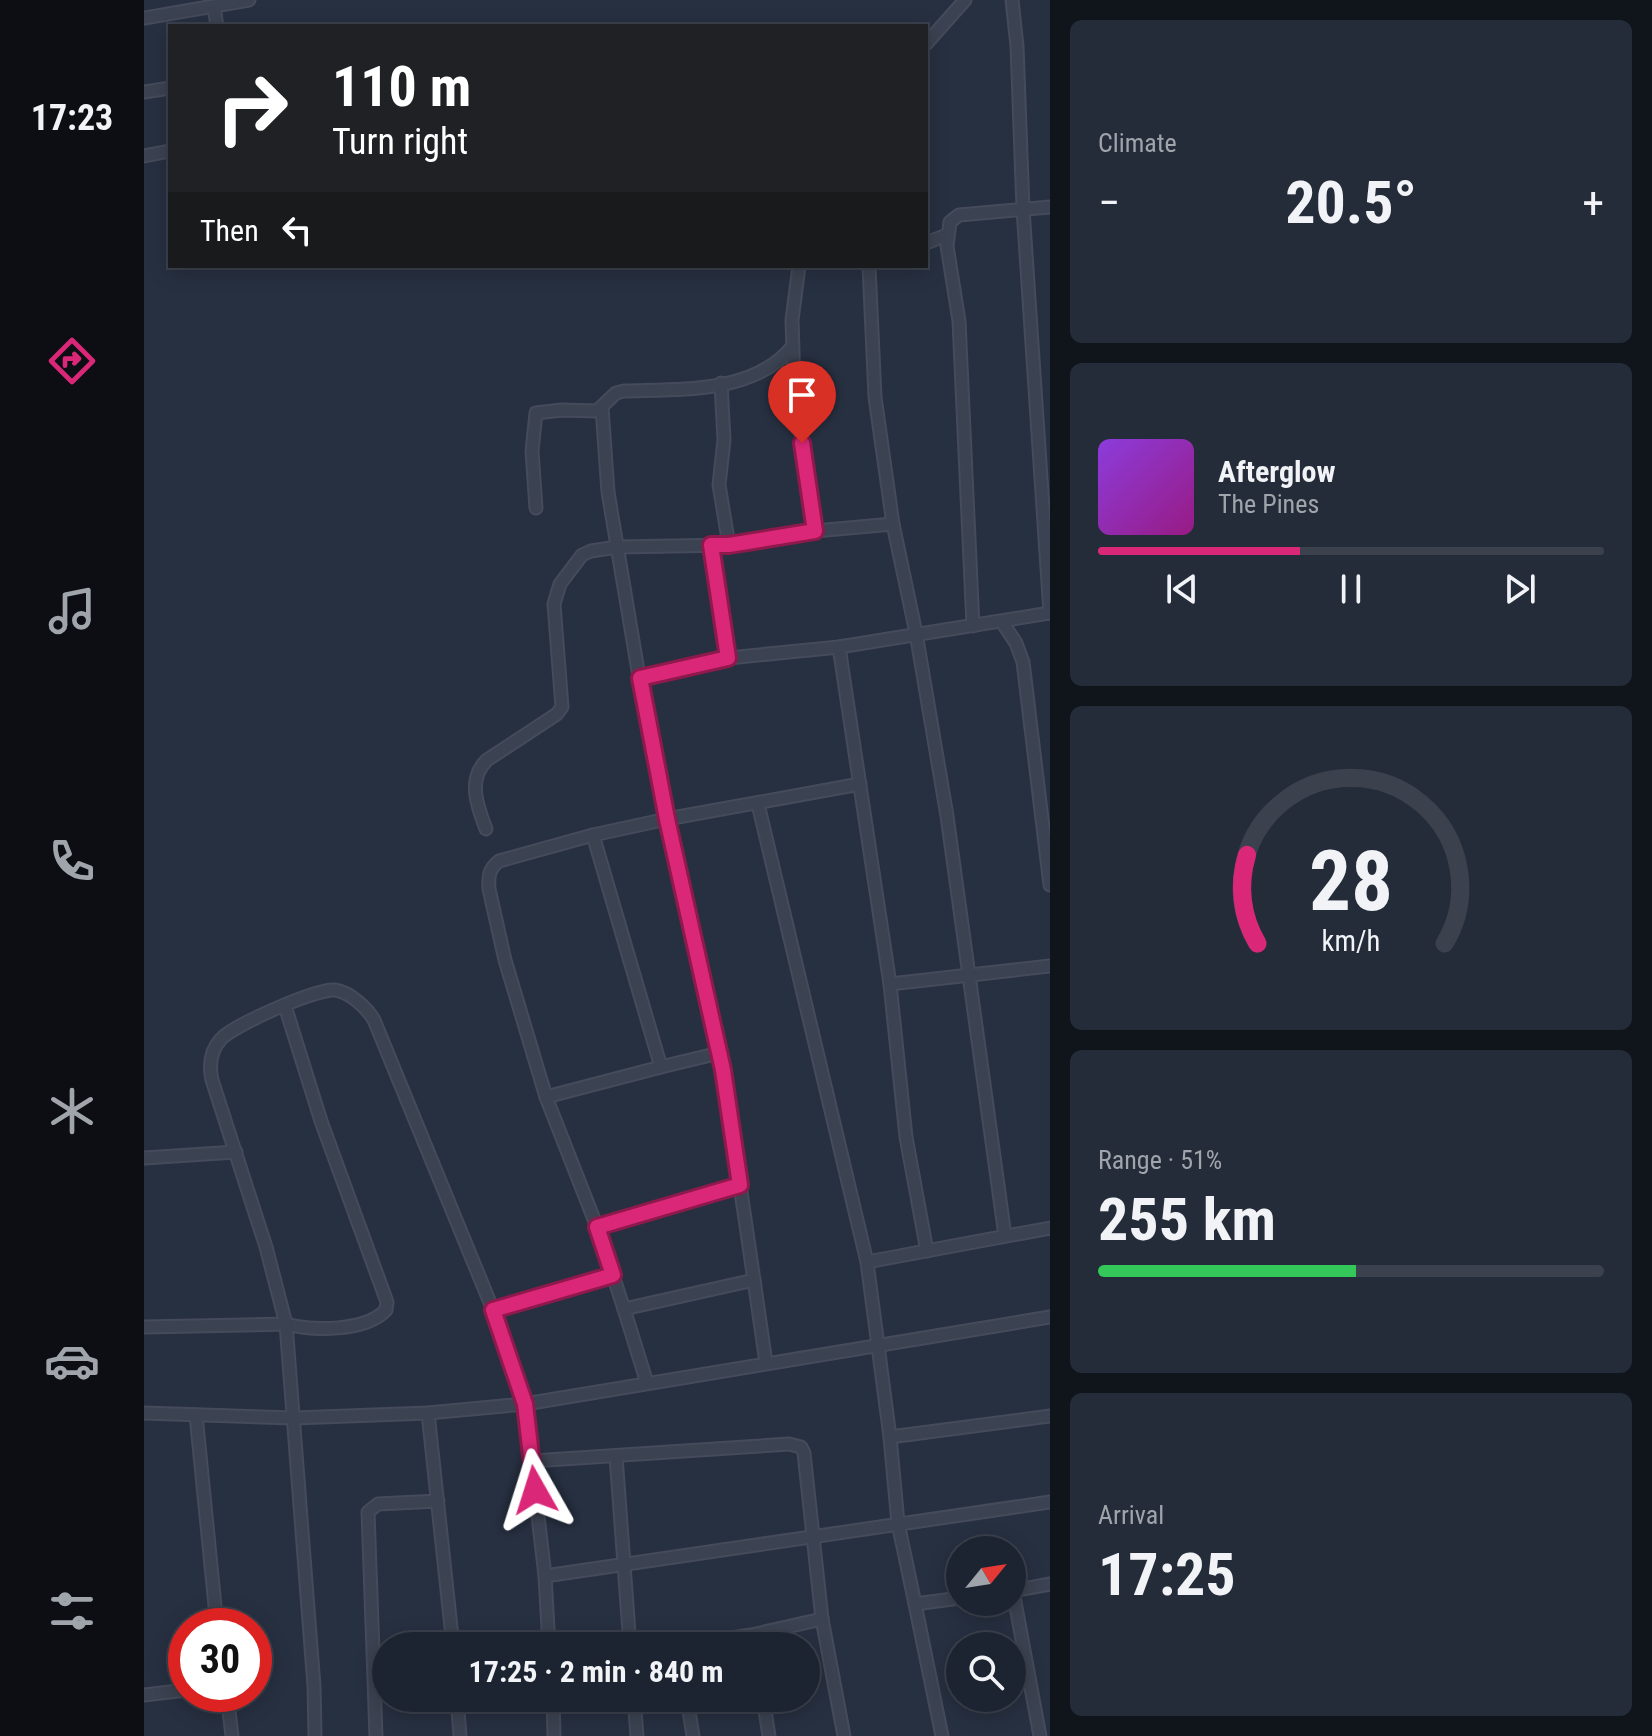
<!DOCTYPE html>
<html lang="en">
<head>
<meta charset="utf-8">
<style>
  body { margin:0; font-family:"Roboto Condensed",sans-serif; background:#252c39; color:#f1f3f6; height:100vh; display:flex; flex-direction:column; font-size:30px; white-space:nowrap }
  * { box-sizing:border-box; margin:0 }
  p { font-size:26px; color:#a0a4ab }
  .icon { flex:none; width:44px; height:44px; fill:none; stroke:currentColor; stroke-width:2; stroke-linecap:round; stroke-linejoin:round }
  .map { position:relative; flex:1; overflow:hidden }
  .details { display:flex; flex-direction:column; gap:20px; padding:20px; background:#10141b; width:602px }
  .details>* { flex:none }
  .banner { position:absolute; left:24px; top:24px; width:760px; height:244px; border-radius:0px; box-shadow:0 4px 20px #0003,0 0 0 2px #3b414d; background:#202124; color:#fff; overflow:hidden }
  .needle { width:52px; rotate:60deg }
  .fabs { position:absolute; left:802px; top:1536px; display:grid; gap:16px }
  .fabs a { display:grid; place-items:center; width:80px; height:80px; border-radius:50%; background:#1d2431; box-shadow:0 4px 20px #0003,0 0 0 2px #3b414d; font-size:40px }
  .speed { position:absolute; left:24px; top:1608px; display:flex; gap:16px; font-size:40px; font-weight:700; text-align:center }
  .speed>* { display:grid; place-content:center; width:104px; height:104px; border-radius:50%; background:#1d2431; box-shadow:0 4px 20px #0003,0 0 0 2px #3b414d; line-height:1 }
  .speed .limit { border:12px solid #d22; background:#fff; color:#111 }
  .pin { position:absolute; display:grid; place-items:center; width:68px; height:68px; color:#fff; margin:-82px -34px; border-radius:50% 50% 50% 0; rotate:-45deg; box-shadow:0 0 8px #0007 }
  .pin .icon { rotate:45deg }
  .me { position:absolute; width:88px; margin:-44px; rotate:354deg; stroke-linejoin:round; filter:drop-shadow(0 0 6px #0008) }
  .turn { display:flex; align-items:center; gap:28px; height:168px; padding:0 32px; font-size:36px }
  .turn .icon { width:104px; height:104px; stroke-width:2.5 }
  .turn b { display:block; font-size:56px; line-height:68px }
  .then { display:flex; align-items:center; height:76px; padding:0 32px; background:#0003; gap:16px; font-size:30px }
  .big { font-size:60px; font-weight:700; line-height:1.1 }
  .details .widget { flex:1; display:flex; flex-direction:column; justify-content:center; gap:12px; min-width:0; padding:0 28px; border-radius:12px; background:#252c39 }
  .details .dial { align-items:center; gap:0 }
  .dial svg { height:208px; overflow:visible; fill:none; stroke:#3b414d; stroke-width:7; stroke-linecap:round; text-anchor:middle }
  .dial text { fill:#f1f3f6; stroke:none }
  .song { display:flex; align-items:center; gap:24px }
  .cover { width:96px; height:96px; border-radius:12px; background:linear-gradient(135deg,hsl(270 70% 55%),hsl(310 70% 35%)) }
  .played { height:8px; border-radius:4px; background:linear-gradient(90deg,#db2777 40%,#3b414d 40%) }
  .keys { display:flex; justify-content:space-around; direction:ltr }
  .heat { display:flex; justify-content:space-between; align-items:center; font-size:44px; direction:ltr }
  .charge { height:12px; border-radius:6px; background:linear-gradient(90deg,#34c759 51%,#3b414d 0) }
  .trip { position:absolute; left:228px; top:1632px; width:448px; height:80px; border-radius:40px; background:#1d2431; box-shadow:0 4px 20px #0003,0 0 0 2px #3b414d; font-weight:700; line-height:80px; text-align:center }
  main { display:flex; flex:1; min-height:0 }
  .tab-bar { display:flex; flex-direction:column; width:144px; justify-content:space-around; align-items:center; background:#0c0e14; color:#a0a4ab }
  .tab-bar .icon { width:56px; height:56px }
  .tab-bar .active { color:#db2777 }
  .tab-bar b { font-size:36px; color:#f1f3f6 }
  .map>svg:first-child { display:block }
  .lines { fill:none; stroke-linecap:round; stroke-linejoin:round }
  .minor-casing { stroke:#454b5a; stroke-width:15 }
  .minor { stroke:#3b4251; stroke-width:11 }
  .route-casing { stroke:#8e194d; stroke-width:20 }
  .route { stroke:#db2777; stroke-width:14 }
</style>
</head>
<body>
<main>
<nav class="tab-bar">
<b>17:23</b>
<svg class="icon active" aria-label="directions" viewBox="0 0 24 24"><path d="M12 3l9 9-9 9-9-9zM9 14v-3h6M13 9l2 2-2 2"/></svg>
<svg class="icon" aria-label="music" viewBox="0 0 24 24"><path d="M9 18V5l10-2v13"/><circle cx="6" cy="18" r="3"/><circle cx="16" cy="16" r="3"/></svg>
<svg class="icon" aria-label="phone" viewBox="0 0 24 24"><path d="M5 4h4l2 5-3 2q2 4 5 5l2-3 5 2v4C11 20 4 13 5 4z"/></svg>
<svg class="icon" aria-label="climate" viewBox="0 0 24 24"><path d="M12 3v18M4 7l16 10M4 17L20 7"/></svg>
<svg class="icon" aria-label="car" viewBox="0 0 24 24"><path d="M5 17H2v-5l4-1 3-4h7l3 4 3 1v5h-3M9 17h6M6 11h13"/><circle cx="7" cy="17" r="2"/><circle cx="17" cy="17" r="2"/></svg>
<svg class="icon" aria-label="filters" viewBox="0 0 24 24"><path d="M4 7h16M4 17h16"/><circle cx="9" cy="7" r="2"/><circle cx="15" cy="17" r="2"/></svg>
</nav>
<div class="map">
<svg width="906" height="1736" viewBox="0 0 906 1736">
  <rect width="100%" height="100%" fill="#273041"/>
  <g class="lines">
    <!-- minor casing -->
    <g class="minor-casing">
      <g id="minor">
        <path d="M868,0L873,46L879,209L906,613"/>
        <path d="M70,7L73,26"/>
        <path d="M0,18L105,0"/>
        <path d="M782,44L821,0"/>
        <path d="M0,92L26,88"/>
        <path d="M0,156L26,151"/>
        <path d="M782,243L803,235"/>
        <path d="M655,266L648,320L650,384L671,531"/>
        <path d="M725,266L731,397L749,524"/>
        <path d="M577,383L580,440L575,485L585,545"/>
        <path d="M458,408L464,492L506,742L579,1070L610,1280"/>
        <path d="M392,508L388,451L392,413L418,410L453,411L472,393L480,391C535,389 610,394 648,347"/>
        <path d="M567,545L584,658"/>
        <path d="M858,622L872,643L879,662L906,885"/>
        <path d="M829,626L815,321L803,246L806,222L815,215L906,207"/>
        <path d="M695,647L746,984L906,966"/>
        <path d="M496,678L584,658L695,647L906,613"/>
        <path d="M614,804L723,1262L746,1437"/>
        <path d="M342,829C333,806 323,779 343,760L413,714L418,707L410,604L416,584L438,555L447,551L473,547L585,545L671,531L749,524L772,633L803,816L861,1236"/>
        <path d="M449,835L517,1067L402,1097L453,1227L480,1309"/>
        <path d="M746,984L762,1137L783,1251"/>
        <path d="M141,1006L177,1121L243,1302L242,1310C221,1332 169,1331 142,1324L170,1686L171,1736"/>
        <path d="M517,1067L575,1053"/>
        <path d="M402,1097L361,960L345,889C344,876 345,869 355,861L449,835L523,819L716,784"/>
        <path d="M0,1158L92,1152"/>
        <path d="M453,1227L596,1185"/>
        <path d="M723,1262L906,1228"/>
        <path d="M349,1310L469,1275"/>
        <path d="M0,1327L142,1324L122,1247L68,1080C65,1066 66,1051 77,1039C90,1025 173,988 191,990C206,992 223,1008 230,1020L349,1310L381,1404L401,1576L405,1646"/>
        <path d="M503,1383L480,1309L610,1280L622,1363"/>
        <path d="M0,1413L150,1418L284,1413L381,1404L906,1317"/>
        <path d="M284,1413L309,1646"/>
        <path d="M52,1415L73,1626"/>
        <path d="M472,1456L486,1646"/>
        <path d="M388,1461L645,1444L657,1447L660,1453L678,1619L700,1736"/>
        <path d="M401,1576L906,1502"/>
        <path d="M868,1591L906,1584"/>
        <path d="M869,1591L896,1736"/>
        <path d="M816,1598L771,1604L754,1523L746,1437L906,1416"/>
        <path d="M771,1604L798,1736"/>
        <path d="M533,1646L607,1635L678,1619"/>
        <path d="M83,1694L88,1736"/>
        <path d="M0,1695L42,1690"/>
        <path d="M313,1698L316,1736"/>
        <path d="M409,1698L410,1736"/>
        <path d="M490,1698L493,1736"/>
        <path d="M543,1698L549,1736"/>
        <path d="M619,1698L625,1736"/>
        <path d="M232,1736L224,1512L234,1504L294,1501"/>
      </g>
    </g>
    <!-- minor -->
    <use href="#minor" class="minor"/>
  </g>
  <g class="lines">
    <!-- route casing -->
    <g class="route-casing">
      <path id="route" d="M391,1490L381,1404L349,1310L469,1275L453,1227L596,1185L579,1070L523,819L496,678L584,658L567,545H585L671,531L658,443"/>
    </g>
    <!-- route -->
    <use href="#route" class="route"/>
  </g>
</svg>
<div class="fabs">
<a><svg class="needle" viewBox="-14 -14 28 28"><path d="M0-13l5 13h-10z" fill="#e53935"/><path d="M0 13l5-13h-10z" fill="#a0a4ab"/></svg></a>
<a><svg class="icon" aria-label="search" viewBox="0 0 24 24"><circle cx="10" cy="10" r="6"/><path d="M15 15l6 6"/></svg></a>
</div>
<div class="speed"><div class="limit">30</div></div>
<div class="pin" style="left:658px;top:443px;background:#d93025"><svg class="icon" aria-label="arrive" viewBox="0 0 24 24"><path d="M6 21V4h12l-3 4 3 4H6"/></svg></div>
<svg class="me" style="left:391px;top:1490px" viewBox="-20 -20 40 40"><path d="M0-17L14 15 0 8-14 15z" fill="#db2777" stroke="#fff" stroke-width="4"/></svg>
<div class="trip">17:25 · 2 min · 840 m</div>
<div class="banner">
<div class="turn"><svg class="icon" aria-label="right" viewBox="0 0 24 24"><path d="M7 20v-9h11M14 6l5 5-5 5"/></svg><div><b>110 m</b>Turn right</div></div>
<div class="then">Then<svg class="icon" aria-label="left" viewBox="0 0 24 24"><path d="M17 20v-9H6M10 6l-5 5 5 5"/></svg></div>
</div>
</div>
<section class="details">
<div class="widget"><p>Climate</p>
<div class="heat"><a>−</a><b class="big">20.5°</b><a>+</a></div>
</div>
<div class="widget">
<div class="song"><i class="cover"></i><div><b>Afterglow</b><p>The Pines</p></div></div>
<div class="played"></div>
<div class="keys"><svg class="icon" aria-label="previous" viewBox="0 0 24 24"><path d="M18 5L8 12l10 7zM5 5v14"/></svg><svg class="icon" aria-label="pause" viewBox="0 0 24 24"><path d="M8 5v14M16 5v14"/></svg><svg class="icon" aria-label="next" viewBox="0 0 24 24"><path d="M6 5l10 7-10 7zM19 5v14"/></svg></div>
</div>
<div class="widget dial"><svg viewBox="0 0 100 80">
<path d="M14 69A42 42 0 1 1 86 69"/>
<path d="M14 69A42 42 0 0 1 10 35" stroke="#db2777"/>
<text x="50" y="56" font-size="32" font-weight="700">28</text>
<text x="50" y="72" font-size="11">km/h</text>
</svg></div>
<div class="widget"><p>Range · 51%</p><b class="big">255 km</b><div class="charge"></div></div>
<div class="widget"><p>Arrival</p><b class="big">17:25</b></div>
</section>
</main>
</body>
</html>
